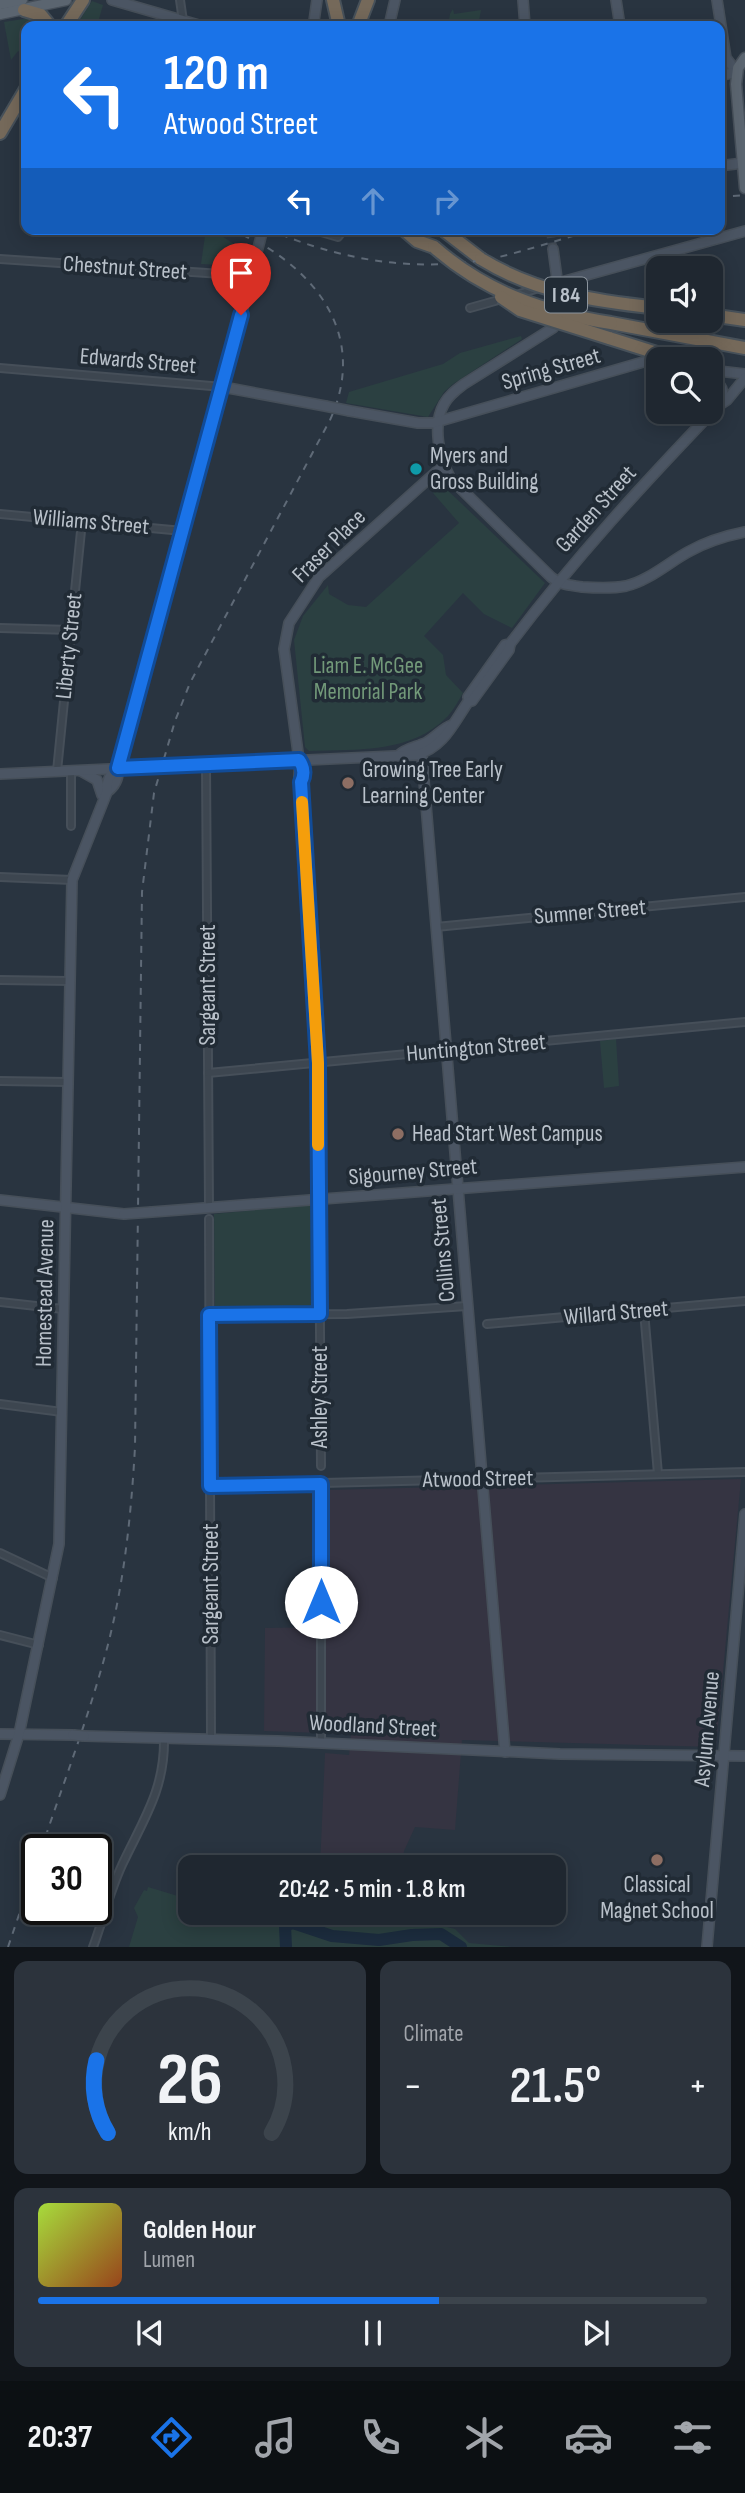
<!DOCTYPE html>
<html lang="en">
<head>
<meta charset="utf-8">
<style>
  body { margin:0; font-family:"Sofia Sans Condensed",sans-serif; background:#2c333c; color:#f1f3f6; height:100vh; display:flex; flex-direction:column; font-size:26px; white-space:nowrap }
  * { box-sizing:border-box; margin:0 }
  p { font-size:23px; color:#a1a5ab }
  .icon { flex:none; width:38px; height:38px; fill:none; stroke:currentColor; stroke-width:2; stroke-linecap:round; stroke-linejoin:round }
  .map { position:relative; height:1947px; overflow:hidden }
  .sheet { display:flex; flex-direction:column; gap:14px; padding:14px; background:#11151a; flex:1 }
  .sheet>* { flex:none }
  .banner { position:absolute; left:21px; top:21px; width:704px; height:214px; border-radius:14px; box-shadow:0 4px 18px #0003,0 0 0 2px #3c444c; background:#1a73e8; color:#fff; overflow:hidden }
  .tools { position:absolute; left:646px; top:256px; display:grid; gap:14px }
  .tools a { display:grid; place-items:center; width:77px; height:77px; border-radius:14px; background:#1f2730; box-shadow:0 4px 18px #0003,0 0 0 2px #3c444c; font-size:35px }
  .speed { position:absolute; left:21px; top:1834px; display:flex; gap:14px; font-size:35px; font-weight:700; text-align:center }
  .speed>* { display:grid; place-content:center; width:91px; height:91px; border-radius:50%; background:#1f2730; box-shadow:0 4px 18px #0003,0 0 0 2px #3c444c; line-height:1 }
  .speed .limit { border:4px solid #111; border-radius:10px; background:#fff; color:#111 }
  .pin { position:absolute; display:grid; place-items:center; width:60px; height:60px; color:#fff; margin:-72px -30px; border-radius:50% 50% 50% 0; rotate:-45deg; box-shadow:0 0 7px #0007 }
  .pin .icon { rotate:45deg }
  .me { position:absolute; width:77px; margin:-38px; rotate:0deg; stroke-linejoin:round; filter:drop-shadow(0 0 5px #0008) }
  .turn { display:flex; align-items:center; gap:24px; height:147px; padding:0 28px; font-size:32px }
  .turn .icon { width:91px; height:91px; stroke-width:2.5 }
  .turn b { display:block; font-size:49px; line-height:60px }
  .lanes { display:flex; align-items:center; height:66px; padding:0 28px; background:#0003; justify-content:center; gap:35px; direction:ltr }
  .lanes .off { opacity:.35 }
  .big { font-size:52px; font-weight:600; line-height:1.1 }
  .sheet .tile { flex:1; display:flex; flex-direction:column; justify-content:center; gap:10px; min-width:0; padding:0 24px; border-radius:14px; background:#2c333c }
  .sheet .dial { align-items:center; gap:0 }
  .dial svg { height:182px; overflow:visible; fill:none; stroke:#3c444c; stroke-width:7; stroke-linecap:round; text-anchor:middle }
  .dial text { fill:#f1f3f6; stroke:none }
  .song { display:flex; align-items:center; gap:21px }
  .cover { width:84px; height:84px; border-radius:10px; background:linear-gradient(135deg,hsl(80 70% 55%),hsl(20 70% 35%)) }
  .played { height:7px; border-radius:4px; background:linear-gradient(90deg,#1a73e8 60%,#3c444c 60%) }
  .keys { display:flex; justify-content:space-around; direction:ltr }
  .heat { display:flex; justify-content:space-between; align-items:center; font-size:38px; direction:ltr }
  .sheet .tiles { flex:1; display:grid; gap:14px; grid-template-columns:1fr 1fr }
  .tile:last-child { grid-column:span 2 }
  .trip { position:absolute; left:178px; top:1855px; width:388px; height:70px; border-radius:14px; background:#1f2730; box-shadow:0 4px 18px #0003,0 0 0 2px #3c444c; font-weight:600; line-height:70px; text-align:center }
  .tab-bar { display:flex; height:112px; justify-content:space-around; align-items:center; background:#0c1013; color:#a1a5ab }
  .tab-bar .icon { width:49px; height:49px }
  .tab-bar .selected { color:#1a73e8 }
  .tab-bar b { font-size:32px; color:#f1f3f6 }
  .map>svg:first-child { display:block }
  .medical { fill:#353442 }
  .green { fill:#2b4041 }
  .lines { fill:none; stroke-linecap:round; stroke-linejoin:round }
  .river { stroke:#1c2c3e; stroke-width:12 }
  .secondary-tunnel { stroke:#3f4955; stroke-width:9; stroke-dasharray:9 4.5; stroke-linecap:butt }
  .street-casing { stroke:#464f59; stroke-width:10 }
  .secondary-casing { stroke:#464f59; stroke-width:12 }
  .primary-casing { stroke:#464f59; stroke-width:13 }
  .highway-casing { stroke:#47515a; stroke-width:16 }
  .street { stroke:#3d4650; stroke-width:6 }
  .secondary { stroke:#4b5563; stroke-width:9 }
  .primary { stroke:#5b6570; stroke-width:10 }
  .highway { stroke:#75695a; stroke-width:12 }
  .rail { stroke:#5f6a77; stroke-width:2; stroke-dasharray:7 7; stroke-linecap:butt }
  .secondary-bridge-casing { stroke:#464f59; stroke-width:12; stroke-linecap:butt }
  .highway-bridge-casing { stroke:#47515a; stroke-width:16; stroke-linecap:butt }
  .secondary-bridge { stroke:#4b5563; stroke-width:9 }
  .highway-bridge { stroke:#75695a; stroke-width:12 }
  .route-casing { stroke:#114b97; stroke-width:18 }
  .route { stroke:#1a73e8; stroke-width:12 }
  .slow { stroke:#f59e0b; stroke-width:12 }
  .culture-dot { fill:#0f9aa8; stroke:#212b35; stroke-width:2.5 }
  .education-dot { fill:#8d6e63; stroke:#212b35; stroke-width:2.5 }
  .labels { text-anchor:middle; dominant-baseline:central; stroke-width:7; stroke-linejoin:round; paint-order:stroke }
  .shield { fill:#212b35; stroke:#8b949d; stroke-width:2 }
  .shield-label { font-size:21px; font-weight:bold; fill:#b9c1ca }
  .street-label { font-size:23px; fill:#b9c1ca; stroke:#212b35 }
  .poi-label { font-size:23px; fill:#b9c1ca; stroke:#212b35; text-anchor:start }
  .park-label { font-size:23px; fill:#729979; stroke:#212b35 }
</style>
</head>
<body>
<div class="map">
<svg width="745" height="1947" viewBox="0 0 745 1947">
  <rect width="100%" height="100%" fill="#293440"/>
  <!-- medical -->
  <path class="medical" d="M741,1479L716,1747L462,1740L455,1830L415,1827L404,1851L402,1867H320L325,1753L349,1755L351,1734L264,1731L265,1628L325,1627L328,1490Z"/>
  <!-- green -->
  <g class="green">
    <path d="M92,1L103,5L99,19L109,23V26H76Z"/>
    <path d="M453,9L454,14L481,10L478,26H448L450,14Z"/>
    <path d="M30,18L38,19L45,26H26V56L18,51L11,60L4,22Z"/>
    <path d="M206,229H211L240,248H249L243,266L201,264Z"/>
    <path d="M521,336L522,339L453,384L444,392L428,417L346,403L349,392L443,364L460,353Z"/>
    <path d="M441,484L545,583L512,628L484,614L463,593L424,636L443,655L446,675L463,693C459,700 454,709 448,716C411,754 358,749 309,751L305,747L294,640L303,616L328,585L329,594L348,605L366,607L459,523L433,493Z"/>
    <path d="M616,1039L619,1086L604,1088L600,1041Z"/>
    <path d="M310,1205L313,1208L312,1306L215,1309L214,1214Z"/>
    <path d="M148,1887L191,1900V1913H427V1922L455,1929L469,1943L512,1947H129L138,1917L134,1908L144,1890L147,1891Z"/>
  </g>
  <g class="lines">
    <!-- river -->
    <path class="river" d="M286,1947L285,1926L293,1923L332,1936L379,1940L412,1935L441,1934L461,1947"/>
    <!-- secondary-tunnel -->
    <path class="secondary-tunnel" d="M550,229L553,249"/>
    <!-- street casing -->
    <g class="street-casing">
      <g id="street">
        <path d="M180,0L183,21"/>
        <path d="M311,229L338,237L344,229"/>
        <path d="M0,259L251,276"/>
        <path d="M516,295L539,288"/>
        <path d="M470,308L502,299"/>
        <path d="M0,368L223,387"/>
        <path d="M0,514L183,531"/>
        <path d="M0,628L71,630"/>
        <path d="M299,760L298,777L301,782L318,1063L321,1466"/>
        <path d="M299,760C304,767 305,774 301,782"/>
        <path d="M206,764L209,1207"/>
        <path d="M57,771L82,521"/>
        <path d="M71,826V771"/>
        <path d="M0,877L72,880"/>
        <path d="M436,927L745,897"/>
        <path d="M0,980L69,981"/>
        <path d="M208,1073L745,1022"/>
        <path d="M0,1081L67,1082"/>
        <path d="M209,1219L211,1739"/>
        <path d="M0,1302L63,1309"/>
        <path d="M644,1311L658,1474"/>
        <path d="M209,1315L347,1314L467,1306"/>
        <path d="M487,1324L745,1301"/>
        <path d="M0,1404L62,1412"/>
        <path d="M210,1486L745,1472"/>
        <path d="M0,1553L53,1578"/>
        <path d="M0,1635L39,1645"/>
        <path d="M321,1743V1484"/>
        <path d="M93,1947C103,1920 110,1891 122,1865C143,1820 165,1790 164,1738"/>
      </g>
    </g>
    <!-- secondary casing -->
    <g class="secondary-casing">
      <g id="secondary">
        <path d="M112,0L202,26"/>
        <path d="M523,0L525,26"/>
        <path d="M616,0L620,26"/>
        <path d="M717,0L726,58L737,72"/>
        <path d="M316,26L314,21L317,0"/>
        <path d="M389,26L395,0"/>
        <path d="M719,76L737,72"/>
        <path d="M719,166L743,163"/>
        <path d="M553,249L561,308L560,314L553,328L464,384C456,390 449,395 444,404C432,425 439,459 451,479L551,577C560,585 570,585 582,587C596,588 611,589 626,586C648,581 668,563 688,552C706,542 725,536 745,532"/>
        <path d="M558,283L745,231"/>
        <path d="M710,370L745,374"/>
        <path d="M710,375C721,385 727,390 719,405"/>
        <path d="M223,387L325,406"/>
        <path d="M350,411L418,423H433L657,358L666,356L674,359"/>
        <path d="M468,697L505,645L510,644C574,559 645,482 718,406L727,400L745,378"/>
        <path d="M421,745L505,1752"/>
        <path d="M399,755C406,748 417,747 427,742C436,737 443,728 452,725"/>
        <path d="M299,760L284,649L289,623L319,577L444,465"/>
        <path d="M81,771L97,780L102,795"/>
        <path d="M0,774L416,755C443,748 453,724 468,702L472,701L509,650L510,644"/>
        <path d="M107,792C115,786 119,778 118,768L223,387L257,252"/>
        <path d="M0,1200L124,1214"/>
        <path d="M152,1212L745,1167"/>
        <path d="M0,1734L73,1735"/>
        <path d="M84,1736L278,1741L560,1754L745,1756"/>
        <path d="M0,1795L19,1734L59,1544L72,880L107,792C106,782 110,773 118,768"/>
        <path d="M707,1947L745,1514"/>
      </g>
    </g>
    <!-- primary casing -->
    <g class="primary-casing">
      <g id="primary">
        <path d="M0,4L22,0"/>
        <path d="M0,14L66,0"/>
        <path d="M745,58L738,68L736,84L745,188"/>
      </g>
    </g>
    <!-- highway casing -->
    <g class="highway-casing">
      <g id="highway">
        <path d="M333,0L339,26"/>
        <path d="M24,10L41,15L50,26"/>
        <path d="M66,26L83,0"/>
        <path d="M358,26L368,0"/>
        <path d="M0,133L26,89"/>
        <path d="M403,229L417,241L434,247"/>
        <path d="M442,229L481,259"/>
        <path d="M710,315L745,320"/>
        <path d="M611,323L745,348"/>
        <path d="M609,338L666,356"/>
      </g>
    </g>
    <!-- street -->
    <use href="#street" class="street"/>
    <!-- secondary -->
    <use href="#secondary" class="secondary"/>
    <!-- primary -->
    <use href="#primary" class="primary"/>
    <!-- highway -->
    <use href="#highway" class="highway"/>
    <!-- rail -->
    <g class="rail">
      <path d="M719,197L745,195"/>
      <path d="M268,229C341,261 421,274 499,257C532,249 564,238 597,229"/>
      <path d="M41,1850C63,1784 88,1719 106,1652C124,1585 131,1517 135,1447L142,892L154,793L175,721L190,683L330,420C362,350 332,290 271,250C259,242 245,237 233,229"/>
      <path d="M8,1947L37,1862"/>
    </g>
    <!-- secondary-bridge casing -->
    <g class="secondary-bridge-casing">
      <g id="secondary-bridge">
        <path d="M257,252L263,229"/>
        <path d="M325,406L350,411"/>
        <path d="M124,1214L152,1212"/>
        <path d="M73,1735L84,1736"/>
      </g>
    </g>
    <!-- highway-bridge casing -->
    <g class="highway-bridge-casing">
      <g id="highway-bridge">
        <path d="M434,247C485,292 545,313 611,323"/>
        <path d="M481,259C536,293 595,301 658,308"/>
        <path d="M501,297L520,310L609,338"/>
      </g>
    </g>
    <!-- secondary-bridge -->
    <use href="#secondary-bridge" class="secondary-bridge"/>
    <!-- highway-bridge -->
    <use href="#highway-bridge" class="highway-bridge"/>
  </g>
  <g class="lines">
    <!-- route casing -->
    <g class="route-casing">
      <path id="route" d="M241,315L118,768L299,760C304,767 305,774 301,782L318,1063L320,1314L209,1315L210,1486L321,1484V1602"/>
    </g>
    <!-- route -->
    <use href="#route" class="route"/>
    <!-- slow -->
    <path class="slow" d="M302,802L318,1063V1145"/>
  </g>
  <!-- markers -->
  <circle class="culture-dot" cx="416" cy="469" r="7"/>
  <g class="education-dot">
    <circle cx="348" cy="783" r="7"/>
    <circle cx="398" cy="1134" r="7"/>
    <circle cx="657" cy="1860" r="7"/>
  </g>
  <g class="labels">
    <!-- shield labels -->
    <rect class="shield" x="545" y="277.5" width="42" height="35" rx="5"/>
    <g class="shield-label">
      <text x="566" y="295">I 84</text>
    </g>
    <!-- street labels -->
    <g class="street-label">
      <text transform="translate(125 268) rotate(4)">Chestnut Street</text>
      <text transform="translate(138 361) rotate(5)">Edwards Street</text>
      <text transform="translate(551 369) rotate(-16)">Spring Street</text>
      <text transform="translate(596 509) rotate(-48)">Garden Street</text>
      <text transform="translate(91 522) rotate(5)">Williams Street</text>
      <text transform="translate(329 546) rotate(-45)">Fraser Place</text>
      <text transform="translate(69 646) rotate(-84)">Liberty Street</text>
      <text transform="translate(590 912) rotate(-5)">Sumner Street</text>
      <text transform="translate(208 985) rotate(-90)">Sargeant Street</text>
      <text transform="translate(476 1048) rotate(-5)">Huntington Street</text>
      <text transform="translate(413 1172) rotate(-5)">Sigourney Street</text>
      <text transform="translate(443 1250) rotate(-95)">Collins Street</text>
      <text transform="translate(45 1293) rotate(-89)">Homestead Avenue</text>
      <text transform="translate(616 1313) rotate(-5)">Willard Street</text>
      <text transform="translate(320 1397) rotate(-90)">Ashley Street</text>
      <text transform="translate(478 1479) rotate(-1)">Atwood Street</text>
      <text transform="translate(211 1584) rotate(-90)">Sargeant Street</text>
      <text transform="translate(373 1726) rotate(3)">Woodland Street</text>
      <text transform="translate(707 1729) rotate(-85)">Asylum Avenue</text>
    </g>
    <!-- poi labels -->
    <g class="poi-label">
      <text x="430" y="456">Myers and<tspan x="430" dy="26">Gross Building</tspan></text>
      <text x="362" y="770">Growing Tree Early<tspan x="362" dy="26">Learning Center</tspan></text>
      <text x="412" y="1134">Head Start West Campus</text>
      <text x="657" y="1885" text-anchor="middle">Classical<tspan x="657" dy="26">Magnet School</tspan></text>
    </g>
    <!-- park labels -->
    <g class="park-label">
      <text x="368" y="666">Liam E. McGee<tspan x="368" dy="26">Memorial Park</tspan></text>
    </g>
  </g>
</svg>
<div class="tools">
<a><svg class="icon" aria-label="sound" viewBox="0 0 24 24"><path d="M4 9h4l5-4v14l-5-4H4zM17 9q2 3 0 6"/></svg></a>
<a><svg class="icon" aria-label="search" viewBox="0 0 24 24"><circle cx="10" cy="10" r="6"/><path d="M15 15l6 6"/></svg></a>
</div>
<div class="speed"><div class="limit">30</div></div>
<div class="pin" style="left:241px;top:315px;background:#d93025"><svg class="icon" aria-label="arrive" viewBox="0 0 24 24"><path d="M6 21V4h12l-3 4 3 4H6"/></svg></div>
<svg class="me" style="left:321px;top:1602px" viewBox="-20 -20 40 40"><circle r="19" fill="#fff"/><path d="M0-13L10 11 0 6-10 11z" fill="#1a73e8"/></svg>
<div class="trip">20:42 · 5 min · 1.8 km</div>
<div class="banner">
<div class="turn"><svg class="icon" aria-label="left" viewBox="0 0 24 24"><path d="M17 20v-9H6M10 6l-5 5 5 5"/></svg><div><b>120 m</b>Atwood Street</div></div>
<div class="lanes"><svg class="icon" aria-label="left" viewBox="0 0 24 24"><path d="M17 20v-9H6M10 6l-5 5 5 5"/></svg><svg class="icon off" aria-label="ahead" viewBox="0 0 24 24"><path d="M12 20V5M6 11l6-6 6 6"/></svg><svg class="icon off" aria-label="right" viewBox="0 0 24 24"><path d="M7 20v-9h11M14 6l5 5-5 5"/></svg></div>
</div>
</div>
<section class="sheet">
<div class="tiles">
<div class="tile dial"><svg viewBox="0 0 100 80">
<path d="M14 69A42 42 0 1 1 86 69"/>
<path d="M14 69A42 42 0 0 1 9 37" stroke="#1a73e8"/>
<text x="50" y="56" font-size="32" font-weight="700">26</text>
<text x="50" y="72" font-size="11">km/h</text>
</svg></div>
<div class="tile"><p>Climate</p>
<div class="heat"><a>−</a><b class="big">21.5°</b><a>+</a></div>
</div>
<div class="tile">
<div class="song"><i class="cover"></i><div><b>Golden Hour</b><p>Lumen</p></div></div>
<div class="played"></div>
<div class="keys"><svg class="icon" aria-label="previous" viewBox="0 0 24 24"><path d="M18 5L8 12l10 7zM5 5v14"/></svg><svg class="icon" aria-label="pause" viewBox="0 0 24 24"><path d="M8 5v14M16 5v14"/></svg><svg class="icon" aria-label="next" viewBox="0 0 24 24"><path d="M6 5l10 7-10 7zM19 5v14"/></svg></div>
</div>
</div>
</section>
<nav class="tab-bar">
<b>20:37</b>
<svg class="icon selected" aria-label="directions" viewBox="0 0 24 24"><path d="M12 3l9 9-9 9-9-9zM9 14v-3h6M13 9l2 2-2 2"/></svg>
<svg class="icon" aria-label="music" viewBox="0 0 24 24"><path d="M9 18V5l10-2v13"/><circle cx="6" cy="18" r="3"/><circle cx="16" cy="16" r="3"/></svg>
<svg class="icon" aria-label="phone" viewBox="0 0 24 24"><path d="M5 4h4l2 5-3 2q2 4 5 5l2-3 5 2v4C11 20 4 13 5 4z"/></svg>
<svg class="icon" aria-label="climate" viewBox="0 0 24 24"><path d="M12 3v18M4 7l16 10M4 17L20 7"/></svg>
<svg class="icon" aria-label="car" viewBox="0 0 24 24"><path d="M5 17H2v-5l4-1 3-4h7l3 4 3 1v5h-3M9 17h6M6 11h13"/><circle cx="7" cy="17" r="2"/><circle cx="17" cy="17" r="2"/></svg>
<svg class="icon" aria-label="filters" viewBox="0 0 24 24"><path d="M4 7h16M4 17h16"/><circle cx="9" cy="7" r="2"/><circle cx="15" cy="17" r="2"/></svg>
</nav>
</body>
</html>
